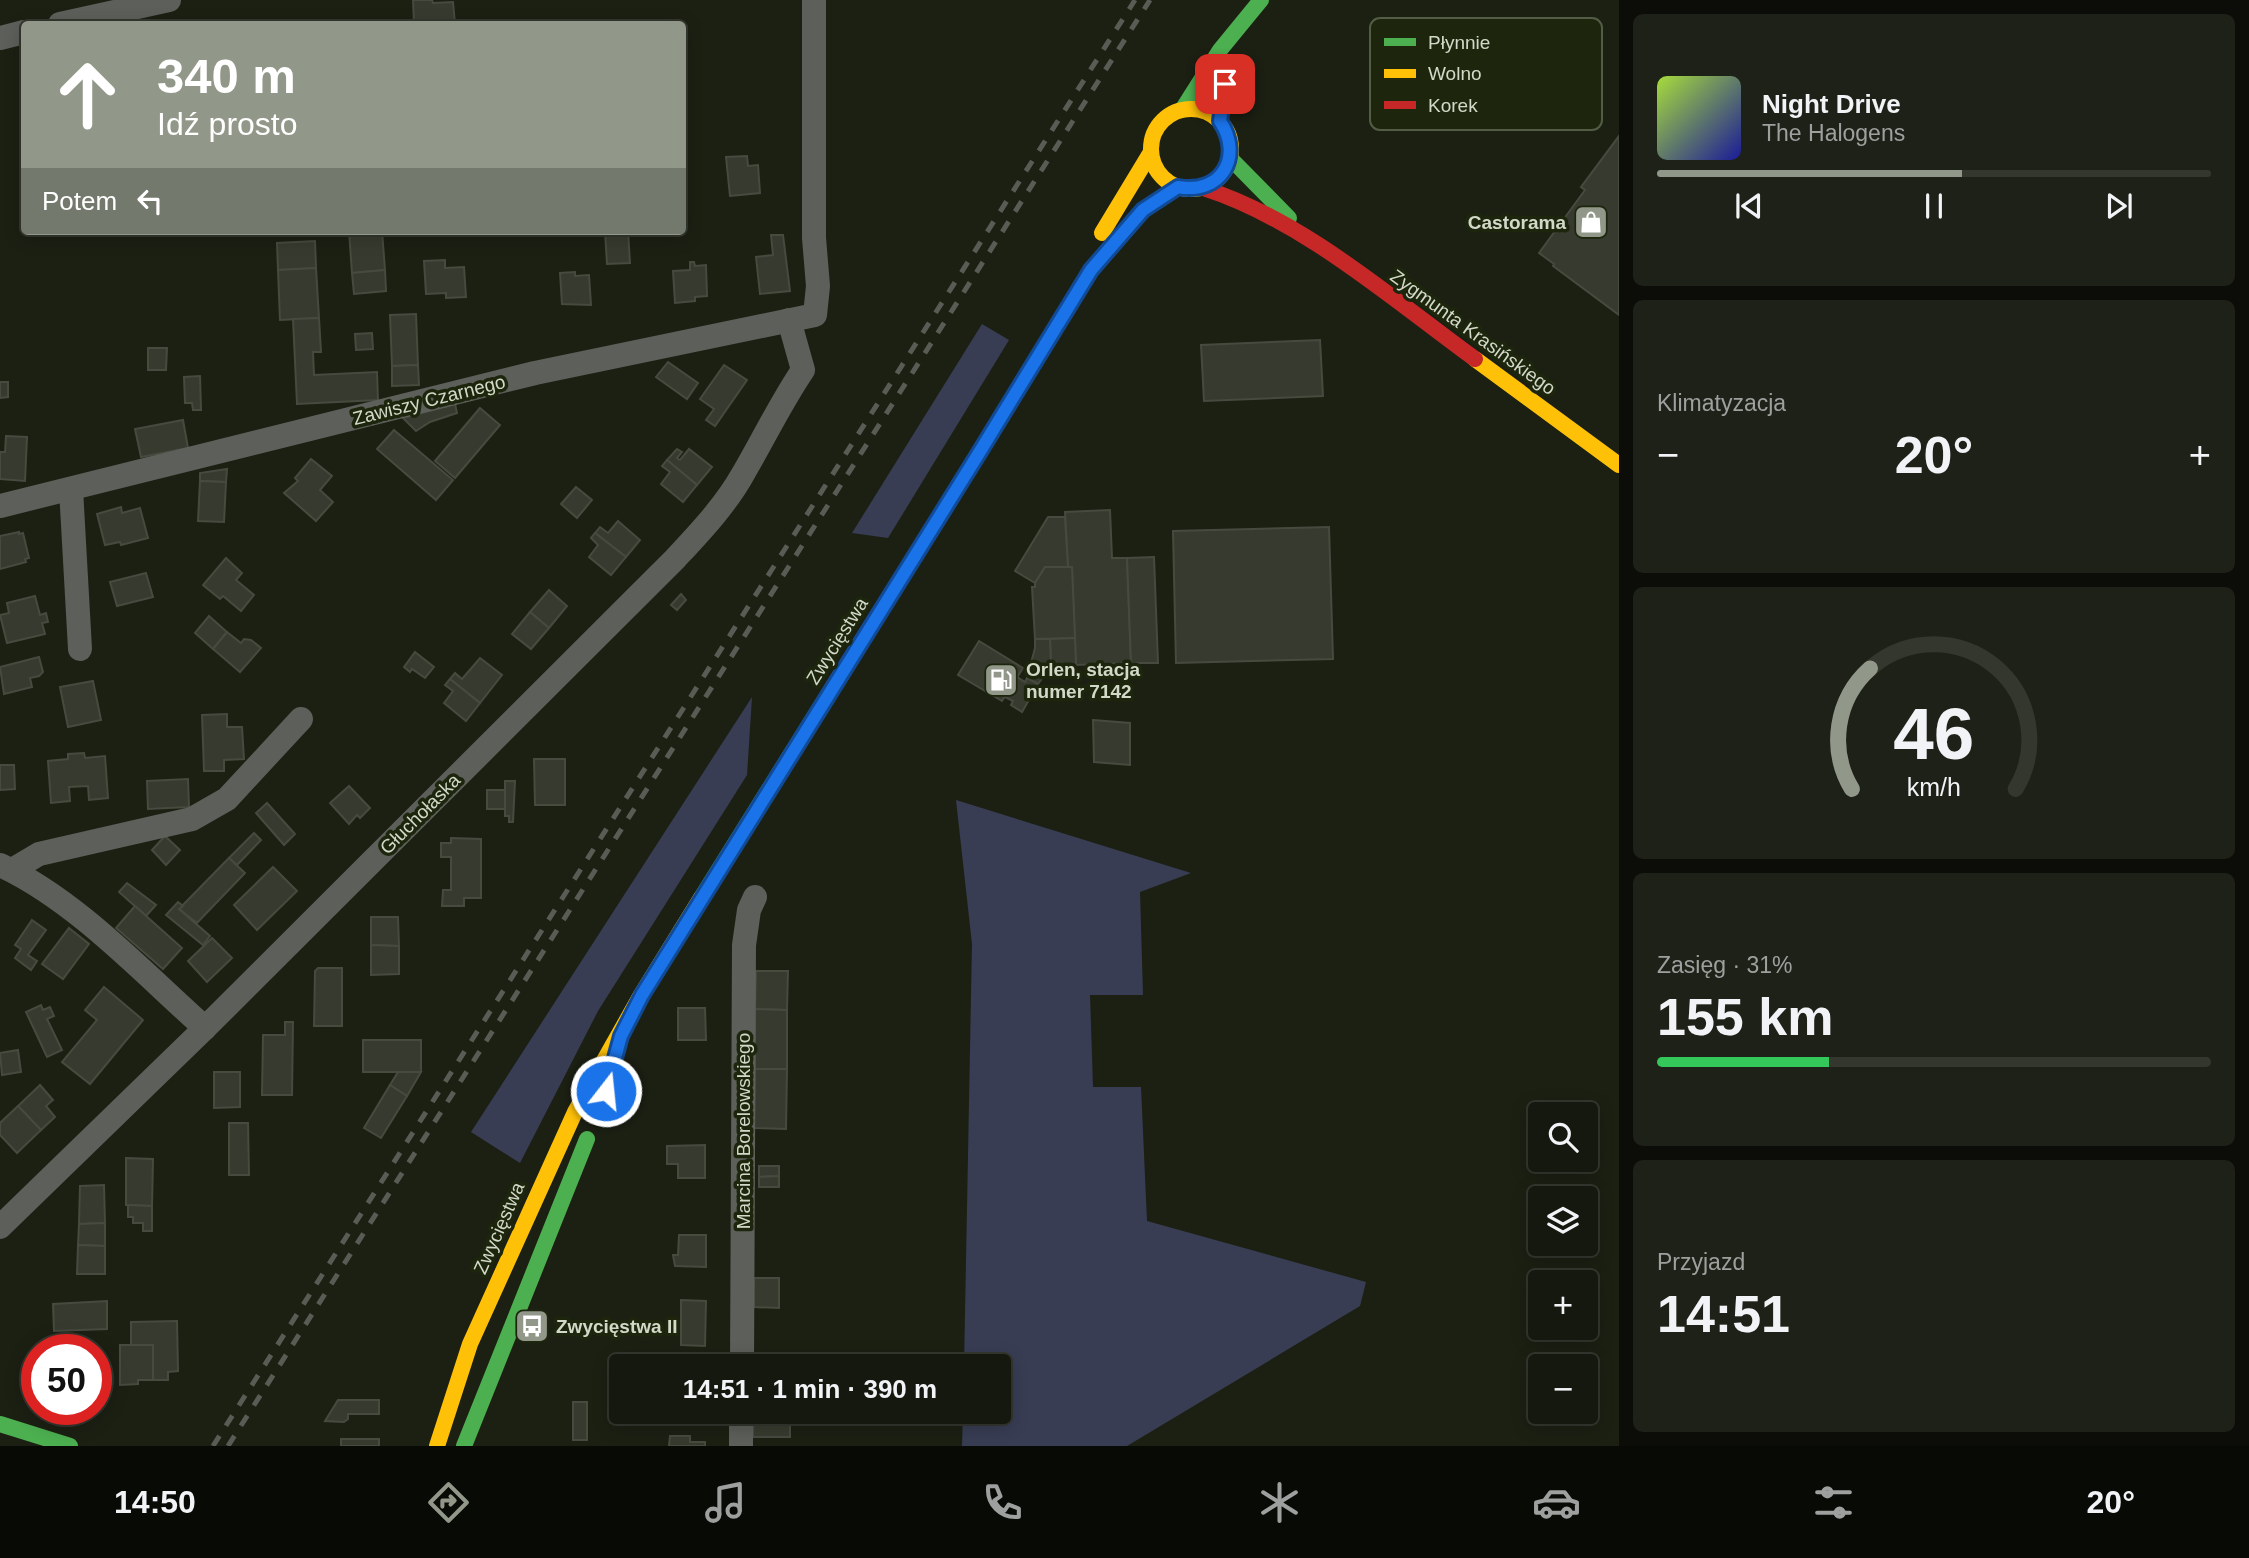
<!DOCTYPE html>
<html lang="pl">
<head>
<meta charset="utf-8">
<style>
  body { margin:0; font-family:Arial,sans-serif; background:#1e2117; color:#f1f3f6; height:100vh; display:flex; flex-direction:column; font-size:26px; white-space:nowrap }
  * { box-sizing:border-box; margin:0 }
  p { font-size:23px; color:#9da09e }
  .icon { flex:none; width:38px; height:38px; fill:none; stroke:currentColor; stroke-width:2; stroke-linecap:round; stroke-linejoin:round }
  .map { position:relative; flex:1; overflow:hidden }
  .panel { display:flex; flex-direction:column; gap:14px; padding:14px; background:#0c0d08; width:630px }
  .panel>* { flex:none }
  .hud { position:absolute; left:21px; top:21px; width:665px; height:214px; border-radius:7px; box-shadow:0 4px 18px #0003,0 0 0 2px #34372e; background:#929889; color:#fff; overflow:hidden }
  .buttons { position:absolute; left:1528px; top:1102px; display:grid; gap:14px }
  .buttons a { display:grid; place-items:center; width:70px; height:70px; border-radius:7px; background:#15180e; box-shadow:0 4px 18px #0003,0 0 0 2px #34372e; font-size:35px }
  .speed { position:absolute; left:21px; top:1334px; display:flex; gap:14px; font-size:35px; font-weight:700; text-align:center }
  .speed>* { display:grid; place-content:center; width:91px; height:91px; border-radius:50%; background:#15180e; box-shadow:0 4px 18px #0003,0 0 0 2px #34372e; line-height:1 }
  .speed .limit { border:10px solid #d22; background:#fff; color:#111 }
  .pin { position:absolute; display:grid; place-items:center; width:60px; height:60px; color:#fff; margin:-30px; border-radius:14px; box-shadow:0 4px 10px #0006 }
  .me { position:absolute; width:77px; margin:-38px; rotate:16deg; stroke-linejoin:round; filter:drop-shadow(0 0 5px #0008) }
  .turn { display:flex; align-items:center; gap:24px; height:147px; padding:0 21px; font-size:32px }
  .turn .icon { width:91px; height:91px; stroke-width:2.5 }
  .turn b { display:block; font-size:49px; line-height:60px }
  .then { display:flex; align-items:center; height:66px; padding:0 21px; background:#0003; gap:14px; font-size:26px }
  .big { font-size:52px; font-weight:800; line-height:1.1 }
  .panel .widget { flex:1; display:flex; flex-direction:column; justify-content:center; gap:10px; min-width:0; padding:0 24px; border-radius:10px; background:#1e2117 }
  .panel .dial { align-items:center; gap:0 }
  .dial svg { height:182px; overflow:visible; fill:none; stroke:#34372e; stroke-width:7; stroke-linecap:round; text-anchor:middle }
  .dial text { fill:#f1f3f6; stroke:none }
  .song { display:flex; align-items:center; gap:21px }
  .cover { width:84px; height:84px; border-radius:10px; background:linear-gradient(135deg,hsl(80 70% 55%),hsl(240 70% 35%)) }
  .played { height:7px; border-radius:4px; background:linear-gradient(90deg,#929889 55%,#34372e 55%) }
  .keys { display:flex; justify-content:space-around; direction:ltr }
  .heat { display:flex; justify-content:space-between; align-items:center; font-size:38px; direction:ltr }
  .charge { height:10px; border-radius:5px; background:linear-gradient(90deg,#34c759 31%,#34372e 0) }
  .trip { position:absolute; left:609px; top:1354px; width:402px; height:70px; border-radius:7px; background:#15180e; box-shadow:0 4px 18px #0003,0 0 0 2px #34372e; font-weight:800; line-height:70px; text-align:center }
  .dock { display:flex; height:112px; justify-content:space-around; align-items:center; background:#080a06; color:#9da09e }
  .dock .icon { width:49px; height:49px }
  .dock .selected { color:#929889 }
  .dock b { font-size:32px; color:#f1f3f6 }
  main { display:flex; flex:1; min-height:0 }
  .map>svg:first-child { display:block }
  .green { fill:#383d54 }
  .building { fill:#373b2f; stroke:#464a3f; stroke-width:2 }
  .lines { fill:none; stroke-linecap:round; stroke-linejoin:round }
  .street { stroke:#5d5f5a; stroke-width:24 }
  .fast { stroke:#4caf50; stroke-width:16 }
  .slow { stroke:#ffc107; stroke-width:16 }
  .jam { stroke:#c62828; stroke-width:16 }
  .rail { stroke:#585c54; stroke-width:5; stroke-dasharray:12 12; stroke-linecap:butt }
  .route-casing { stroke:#114b97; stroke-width:18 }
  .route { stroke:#1a73e8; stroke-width:12 }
  .labels { text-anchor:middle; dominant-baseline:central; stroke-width:7; stroke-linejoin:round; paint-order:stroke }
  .poi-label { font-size:19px; font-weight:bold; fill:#d2d9c9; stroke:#1d260d; text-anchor:start }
  .street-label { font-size:19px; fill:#d2d9c9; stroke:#1d260d }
  .key { fill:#1d260d; stroke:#535c45; stroke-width:2 }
  .key-label { font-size:19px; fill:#d2d9c9 }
</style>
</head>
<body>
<main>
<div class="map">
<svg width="1619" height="1446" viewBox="0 0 1619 1446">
  <rect width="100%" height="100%" fill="#1c2013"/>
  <!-- green -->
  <g class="green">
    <path d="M982,324L1009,340L888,538L852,533Z"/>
    <path d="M752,697L747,775L598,1011L520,1163L471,1132Z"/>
    <path d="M956,800L1191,873L1140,892L1143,995H1090L1093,1087H1141L1147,1221L1366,1282L1360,1306L1127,1446H962L963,1412H999V1367H964L972,944Z"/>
  </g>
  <!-- building -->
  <g class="building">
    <path d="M413,0H432L433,3L453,2L455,24H414Z"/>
    <path d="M1619,136V315L1553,266L1554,264L1539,253L1585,190L1581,187Z"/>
    <path d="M747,156L748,166L758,165L760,193L730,196L726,157Z"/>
    <path d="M349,231H382L385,270L352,273Z"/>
    <path d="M605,231H628L630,263L607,264Z"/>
    <path d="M771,235H783L790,291L760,294L756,257L773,255Z"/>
    <path d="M315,241L316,268L278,270L277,243Z"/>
    <path d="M445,260V268L464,267L466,297L446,298V293L426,294L424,261Z"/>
    <path d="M690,262H694L695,266L706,265L707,296L695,297V301L675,303L673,271L690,270Z"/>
    <path d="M316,268L319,318L280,320L278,270Z"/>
    <path d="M385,270L386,291L354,294L352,273Z"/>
    <path d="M575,272V276L589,275L591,305L562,304L560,273Z"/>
    <path d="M416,314L418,365L392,366L390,315Z"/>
    <path d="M319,318L321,352H313L314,375L377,372L378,400L297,404L293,319Z"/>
    <path d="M372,333L373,349L356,350L355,334Z"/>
    <path d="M1320,340L1323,396L1204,401L1201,345Z"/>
    <path d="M148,348H167L166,370H148Z"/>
    <path d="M668,362L698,383L687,399L656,377Z"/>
    <path d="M418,365L419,385L392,386V366Z"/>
    <path d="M724,365L747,380L715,426L706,420L714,409L700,399Z"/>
    <path d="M200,376L201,410H193L192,403H185L184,377Z"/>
    <path d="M0,382H8V397L0,398Z"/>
    <path d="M455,404L457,413L430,422L416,431L403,418Z"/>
    <path d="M480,408L500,425L455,478L435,461Z"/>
    <path d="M183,420L188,448L141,457L135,429Z"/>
    <path d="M394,430L453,480L436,500L377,449Z"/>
    <path d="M6,436L27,437L25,481L0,479V452H5Z"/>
    <path d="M677,449L682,452L677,458L680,460L689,449L712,467L697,485L667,460Z"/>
    <path d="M311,459L332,476L320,490L333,502L316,521L284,493L298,481L295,478Z"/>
    <path d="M667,460L697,485L683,502L661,484L670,472L662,466Z"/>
    <path d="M227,469L226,482L200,481V473Z"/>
    <path d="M200,481L226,482L224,522L198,521Z"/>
    <path d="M576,487L592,500L577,518L561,504Z"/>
    <path d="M121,507L122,513L140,508L148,538L121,545L120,542L105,545L97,514Z"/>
    <path d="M1110,510L1112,558H1127L1131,663L1076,665L1072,567H1068L1065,512Z"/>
    <path d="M1048,517H1065L1068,567H1045L1035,583L1015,571Z"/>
    <path d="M618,521L640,540L626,557L595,533L600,527L608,533Z"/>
    <path d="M1329,527L1333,659L1176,663L1173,531Z"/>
    <path d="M19,532V534L23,533L29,558L25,559L26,562L0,569V536Z"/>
    <path d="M595,533L626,557L611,575L589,557L598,545L591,538Z"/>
    <path d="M1154,557L1158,663H1131L1127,558Z"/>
    <path d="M226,558L242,573L236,580L254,595L241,611L223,596L220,599L203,585Z"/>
    <path d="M1045,567H1072L1075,638L1035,639L1032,587H1035V583Z"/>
    <path d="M146,573L153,597L117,606L110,582Z"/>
    <path d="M549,590L567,606L549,628L530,612Z"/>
    <path d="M681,594L686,600L677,610L671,605Z"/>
    <path d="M35,596L40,615L46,613L48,622L42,623L45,634L7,643L0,615L9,613L7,603Z"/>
    <path d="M530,612L549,628L531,649L512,634Z"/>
    <path d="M209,616L227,632L213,649L195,633Z"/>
    <path d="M227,632L241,643L244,639L251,640L261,648L240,672L213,649Z"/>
    <path d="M1075,638L1076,665L1051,666L1050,639Z"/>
    <path d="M1035,639H1050L1051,666L1038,684L1027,678L1035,648Z"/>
    <path d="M979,641L1023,668L1002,701L958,675Z"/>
    <path d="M415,652L434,667L425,678L412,669L410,672L404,667Z"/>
    <path d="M39,657L43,672L39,676L30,678L32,687L4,694L0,667Z"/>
    <path d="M480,658L502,675L480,703L450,679L455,673L462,679Z"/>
    <path d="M1017,677L1025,682L1027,678L1038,684L1022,712L1011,705L1013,701L1005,697Z"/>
    <path d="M450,679L480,703L466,721L444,703L453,691L445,685Z"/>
    <path d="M93,681L101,720L68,727L60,687Z"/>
    <path d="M227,714V727H242L244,759L224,760V771H204L202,715Z"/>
    <path d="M1093,720L1130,723V765L1094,762Z"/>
    <path d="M84,753L85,758L105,756L108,798L89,800L88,786L69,787L70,801L51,803L48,761L68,759V754Z"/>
    <path d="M534,759H565V805H535Z"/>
    <path d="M0,765H14L15,789L0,790Z"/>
    <path d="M188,779L189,807L148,809L147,781Z"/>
    <path d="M505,781H515L513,822H509V816H505Z"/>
    <path d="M349,786L370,808L360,818L357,815L349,824L330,803Z"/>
    <rect x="487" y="790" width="18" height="19"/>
    <path d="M267,803L295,834L284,845L256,813Z"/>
    <path d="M254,833L261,840L237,865L229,858Z"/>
    <path d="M165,836L180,850L166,865L152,850Z"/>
    <path d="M451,838L481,839V898H464V906H442L443,890H451V857H441V843H451Z"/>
    <path d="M229,858L245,873L197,923L179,909Z"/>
    <path d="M273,867L297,891L257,930L234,905Z"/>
    <path d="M127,883L156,905L146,916L119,892Z"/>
    <path d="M178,902L183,906L179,909L210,936L203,945L166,915Z"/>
    <path d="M135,906L182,948L163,969L116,928Z"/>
    <path d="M371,917H398L399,946L371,945Z"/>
    <path d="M32,920L46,930L28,955L37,961L31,970L15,958L21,949L15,945Z"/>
    <path d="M69,928L89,944L63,979L42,964Z"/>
    <path d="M212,938L232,958L207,982L188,961Z"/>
    <path d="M371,945L399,946V974L371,975Z"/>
    <path d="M318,968H342V1026H314L315,971Z"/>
    <path d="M756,971H788L787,1010L755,1009Z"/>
    <path d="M104,987L143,1020L90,1084L62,1062L97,1020L85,1010Z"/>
    <path d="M41,1005L43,1010L50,1007L54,1016L47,1019L62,1050L47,1057L26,1012Z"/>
    <path d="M678,1008H705L706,1040H678Z"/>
    <path d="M755,1009L787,1010V1069H755Z"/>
    <path d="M285,1022H293L292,1095H262L263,1035H285Z"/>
    <rect x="363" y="1040" width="58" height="32"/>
    <path d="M18,1050L21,1072L2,1075L0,1053Z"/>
    <path d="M755,1069H787L786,1129L754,1128Z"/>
    <path d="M214,1072H240V1107L214,1108Z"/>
    <path d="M398,1072H421L407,1096L390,1085Z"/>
    <path d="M40,1085L53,1100L46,1106L55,1117L41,1130L18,1106Z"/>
    <path d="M390,1085L407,1096L381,1138L364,1128Z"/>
    <path d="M18,1106L41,1130L17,1153L0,1135V1123Z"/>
    <path d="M229,1123H248L249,1175H229Z"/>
    <path d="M705,1145V1178H678V1164H667V1146Z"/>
    <path d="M126,1158L153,1159L152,1206L126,1205Z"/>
    <path d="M759,1166H779V1176L759,1177Z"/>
    <path d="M779,1176V1187H759V1177Z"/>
    <path d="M104,1185L105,1223L79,1224L80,1186Z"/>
    <path d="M128,1205L152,1206V1231H143V1223H133V1217H128Z"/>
    <path d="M105,1223V1246L78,1245L79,1224Z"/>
    <path d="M679,1235H706V1267L675,1266L673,1255H678Z"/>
    <path d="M78,1245L105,1246V1274H77Z"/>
    <path d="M754,1278H779V1308L754,1307Z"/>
    <path d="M681,1300L706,1301L705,1346L681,1345Z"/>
    <path d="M107,1301V1329L54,1331L53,1304Z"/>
    <path d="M177,1321L178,1371L168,1372V1380H153V1345H131V1322Z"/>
    <path d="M120,1345H153V1380H138V1384L120,1385Z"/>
    <path d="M338,1400H379V1414H348V1419L344,1422L325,1421Z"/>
    <rect x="573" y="1402" width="14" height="38"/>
    <path d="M680,1412H704V1415L679,1414Z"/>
    <path d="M754,1412H790V1437H753Z"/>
    <path d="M670,1436H690V1442H705V1446H669Z"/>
    <rect x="341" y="1439" width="38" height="7"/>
  </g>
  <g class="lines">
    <!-- street -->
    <g class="street">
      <path d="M60,24L169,0"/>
      <path d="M0,38L24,32"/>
      <path d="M71,489L80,649"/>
      <path d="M0,506L535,373L815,315L818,286L814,238V0"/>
      <path d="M0,865C76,900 143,973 205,1028"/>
      <path d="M12,870L39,854L192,819L227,799L301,719"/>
      <path d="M0,1227L205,1028L675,559C700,532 725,506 743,474C763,440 780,404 803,370L789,320"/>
      <path d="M742,1367L744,945L749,910L755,897"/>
      <path d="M741,1446V1412"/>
    </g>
    <!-- fast -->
    <g class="fast">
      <path d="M1182,110L1220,50L1261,0"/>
      <path d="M1230,158L1289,218"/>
      <path d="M701,898L976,458"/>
      <path d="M0,1424L70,1446"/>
      <path d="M464,1446L587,1139"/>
    </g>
    <!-- slow -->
    <g class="slow">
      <circle cx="1191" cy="149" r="40"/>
      <path d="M1102,233L1151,152"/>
      <path d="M1475,359L1619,465"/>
      <path d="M976,458L1091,270L1143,210L1178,187"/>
      <path d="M437,1446L470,1344L575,1112L641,995L701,898"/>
    </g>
    <!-- jam -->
    <path class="jam" d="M1203,188C1303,220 1391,298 1475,359"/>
    <!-- rail -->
    <g class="rail">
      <path d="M213,1446L1135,0"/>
      <path d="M228,1446L1150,0"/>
    </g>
  </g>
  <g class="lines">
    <!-- route casing -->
    <g class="route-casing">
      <path id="route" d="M606,1091L621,1036L642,995L979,453L1091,270L1143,210L1178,187C1221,195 1244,157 1220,121L1225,84"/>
    </g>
    <!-- route -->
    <use href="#route" class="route"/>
  </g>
  <!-- icons -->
  <defs>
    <g id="shop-square" transform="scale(1.75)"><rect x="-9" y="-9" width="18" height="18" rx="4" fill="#929889" stroke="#1d260d"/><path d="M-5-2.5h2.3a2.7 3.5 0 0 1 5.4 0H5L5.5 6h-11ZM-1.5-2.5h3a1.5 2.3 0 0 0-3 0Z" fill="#fff"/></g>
    <g id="fuel-square" transform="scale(1.75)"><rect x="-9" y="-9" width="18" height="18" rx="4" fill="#929889" stroke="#1d260d"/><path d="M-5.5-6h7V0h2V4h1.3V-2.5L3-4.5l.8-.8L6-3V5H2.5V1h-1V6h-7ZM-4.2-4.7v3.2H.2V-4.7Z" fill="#fff"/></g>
    <g id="bus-square" transform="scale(1.75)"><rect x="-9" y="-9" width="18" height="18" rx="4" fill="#929889" stroke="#1d260d"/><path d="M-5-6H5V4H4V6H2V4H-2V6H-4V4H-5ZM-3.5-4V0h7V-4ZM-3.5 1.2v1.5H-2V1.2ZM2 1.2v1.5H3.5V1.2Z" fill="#fff"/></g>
  </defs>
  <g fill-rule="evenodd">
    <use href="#shop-square" x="1591" y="222"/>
    <use href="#fuel-square" x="1001" y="680"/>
    <use href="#bus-square" x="532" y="1326"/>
  </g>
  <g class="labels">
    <!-- poi labels -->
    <g class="poi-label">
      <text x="1566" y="222" text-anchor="end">Castorama</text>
      <text x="1026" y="669">Orlen, stacja<tspan x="1026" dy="22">numer 7142</tspan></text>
      <text x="556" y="1326">Zwycięstwa II</text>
    </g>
    <!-- street labels -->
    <g class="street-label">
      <text transform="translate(1473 332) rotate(36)">Zygmunta Krasińskiego</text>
      <text transform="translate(429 400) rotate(-14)">Zawiszy Czarnego</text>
      <text transform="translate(837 641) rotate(-58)">Zwycięstwa</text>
      <text transform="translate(420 814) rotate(-45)">Głuchołaska</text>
      <text transform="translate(743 1131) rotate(-90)">Marcina Borelowskiego</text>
      <text transform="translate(499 1228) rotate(-66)">Zwycięstwa</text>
    </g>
  </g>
  <!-- legend -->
  <rect x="1370" y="18" width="232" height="112" rx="10" class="key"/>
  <rect x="1384" y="38" width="32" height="8" fill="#4caf50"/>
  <rect x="1384" y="69" width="32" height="9" fill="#ffc107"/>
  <rect x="1384" y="101" width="32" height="8" fill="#c62828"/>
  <g class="key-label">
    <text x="1428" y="49">Płynnie</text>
    <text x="1428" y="80">Wolno</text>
    <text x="1428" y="112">Korek</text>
  </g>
</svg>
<div class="buttons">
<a><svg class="icon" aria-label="search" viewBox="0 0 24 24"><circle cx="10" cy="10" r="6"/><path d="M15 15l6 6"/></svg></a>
<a><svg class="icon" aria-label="layers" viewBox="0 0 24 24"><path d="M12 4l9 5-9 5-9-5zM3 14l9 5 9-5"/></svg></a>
<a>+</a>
<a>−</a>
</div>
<div class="speed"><div class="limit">50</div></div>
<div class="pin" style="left:1225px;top:84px;background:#d93025"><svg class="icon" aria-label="arrive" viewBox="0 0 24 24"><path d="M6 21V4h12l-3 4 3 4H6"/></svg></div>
<svg class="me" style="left:606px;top:1091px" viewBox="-20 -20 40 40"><circle r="17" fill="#1a73e8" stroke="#fff" stroke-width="3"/><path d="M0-11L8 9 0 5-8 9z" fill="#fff"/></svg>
<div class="trip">14:51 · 1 min · 390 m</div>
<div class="hud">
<div class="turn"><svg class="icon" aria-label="ahead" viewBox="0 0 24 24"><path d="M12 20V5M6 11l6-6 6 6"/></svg><div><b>340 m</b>Idź prosto</div></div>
<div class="then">Potem<svg class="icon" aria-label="left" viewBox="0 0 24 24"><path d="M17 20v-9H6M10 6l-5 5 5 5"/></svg></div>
</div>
</div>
<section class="panel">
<div class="widget">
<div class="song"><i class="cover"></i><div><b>Night Drive</b><p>The Halogens</p></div></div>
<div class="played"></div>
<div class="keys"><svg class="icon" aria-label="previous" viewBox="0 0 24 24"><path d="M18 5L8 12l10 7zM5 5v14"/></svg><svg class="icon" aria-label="pause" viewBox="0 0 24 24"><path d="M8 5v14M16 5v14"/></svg><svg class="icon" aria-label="next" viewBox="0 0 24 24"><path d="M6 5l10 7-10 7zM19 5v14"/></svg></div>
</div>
<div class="widget"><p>Klimatyzacja</p>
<div class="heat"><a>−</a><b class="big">20°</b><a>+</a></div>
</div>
<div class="widget dial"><svg viewBox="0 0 100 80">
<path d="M14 69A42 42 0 1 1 86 69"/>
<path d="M14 69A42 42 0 0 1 22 16" stroke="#929889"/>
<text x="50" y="56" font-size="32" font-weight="700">46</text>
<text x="50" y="72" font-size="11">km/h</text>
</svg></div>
<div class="widget"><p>Zasięg · 31%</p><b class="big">155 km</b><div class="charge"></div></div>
<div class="widget"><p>Przyjazd</p><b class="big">14:51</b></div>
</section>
</main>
<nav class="dock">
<b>14:50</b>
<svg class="icon selected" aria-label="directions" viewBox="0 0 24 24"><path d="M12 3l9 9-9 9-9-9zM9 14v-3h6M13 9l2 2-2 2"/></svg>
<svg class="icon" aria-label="music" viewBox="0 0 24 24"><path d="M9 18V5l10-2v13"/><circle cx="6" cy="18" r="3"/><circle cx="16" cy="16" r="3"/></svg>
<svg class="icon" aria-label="phone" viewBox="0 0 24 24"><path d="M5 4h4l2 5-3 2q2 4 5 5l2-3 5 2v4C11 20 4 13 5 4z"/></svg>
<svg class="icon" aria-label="climate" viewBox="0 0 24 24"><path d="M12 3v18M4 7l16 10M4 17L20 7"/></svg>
<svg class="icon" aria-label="car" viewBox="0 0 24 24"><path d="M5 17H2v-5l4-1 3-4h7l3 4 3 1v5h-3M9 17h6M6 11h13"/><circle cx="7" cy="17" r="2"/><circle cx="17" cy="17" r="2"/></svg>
<svg class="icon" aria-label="filters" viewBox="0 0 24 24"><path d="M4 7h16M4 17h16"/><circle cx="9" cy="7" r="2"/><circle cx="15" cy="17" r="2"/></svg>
<b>20°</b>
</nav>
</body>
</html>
